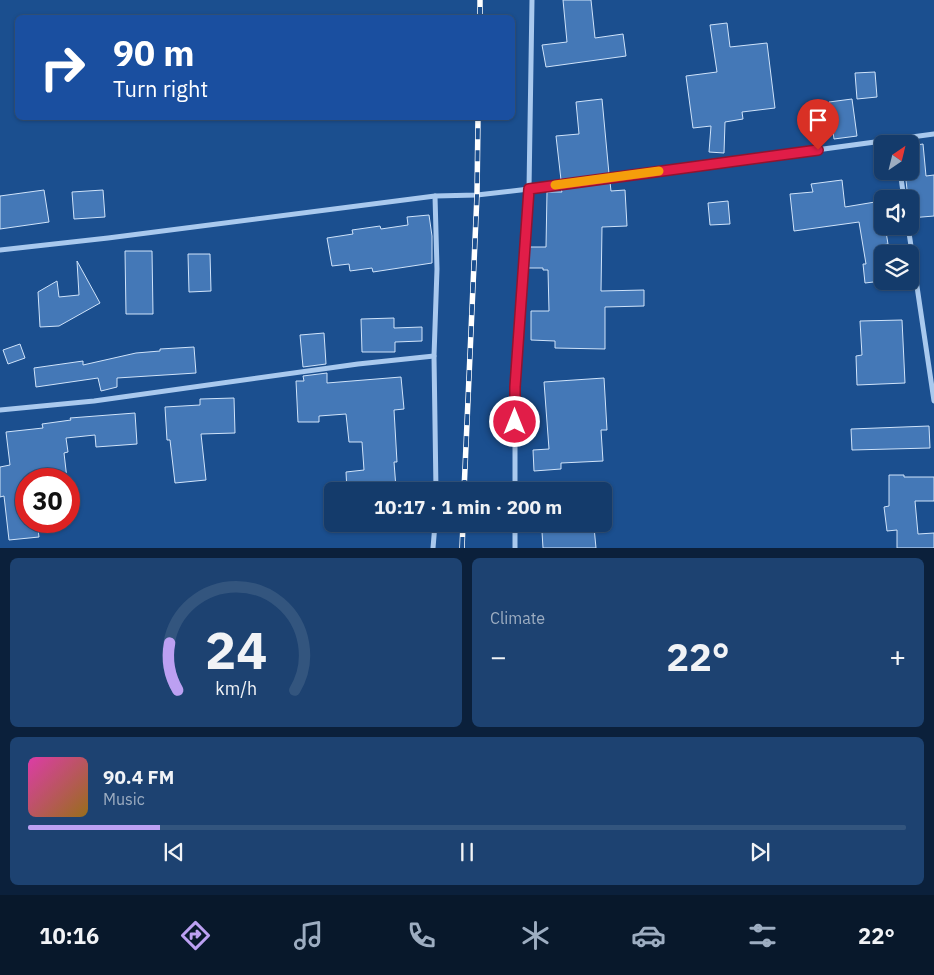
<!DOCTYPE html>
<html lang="en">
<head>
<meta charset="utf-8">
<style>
  body { margin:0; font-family:"IBM Plex Sans",sans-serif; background:#1d4271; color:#f1f3f6; height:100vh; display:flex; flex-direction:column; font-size:19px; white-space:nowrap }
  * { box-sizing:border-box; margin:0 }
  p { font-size:16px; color:#9dadc1 }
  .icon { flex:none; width:28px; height:28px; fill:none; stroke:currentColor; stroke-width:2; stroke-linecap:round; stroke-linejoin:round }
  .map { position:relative; height:548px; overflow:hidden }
  .panel { display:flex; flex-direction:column; gap:10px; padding:10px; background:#0b203b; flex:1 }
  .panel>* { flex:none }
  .top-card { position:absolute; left:15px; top:15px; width:500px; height:105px; border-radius:8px; box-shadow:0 1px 4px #0004,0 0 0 1px #33557e; background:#1a4fa0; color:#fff; overflow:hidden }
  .needle { width:32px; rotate:35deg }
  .controls { position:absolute; left:874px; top:135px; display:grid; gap:10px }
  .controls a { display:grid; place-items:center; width:45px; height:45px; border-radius:8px; background:#143b6b; box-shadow:0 1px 4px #0004,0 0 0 1px #33557e; font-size:25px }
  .speed { position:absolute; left:15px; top:468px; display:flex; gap:10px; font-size:25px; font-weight:700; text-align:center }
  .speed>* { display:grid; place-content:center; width:65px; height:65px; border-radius:50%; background:#143b6b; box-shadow:0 1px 4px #0004,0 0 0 1px #33557e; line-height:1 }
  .speed .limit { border:8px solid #d22; background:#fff; color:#111 }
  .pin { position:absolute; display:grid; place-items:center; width:42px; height:42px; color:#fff; margin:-51px -21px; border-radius:50% 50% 50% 0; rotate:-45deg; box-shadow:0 0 5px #0007 }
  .pin .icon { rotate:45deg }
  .me { position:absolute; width:55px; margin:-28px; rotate:0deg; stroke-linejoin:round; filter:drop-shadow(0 0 4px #0008) }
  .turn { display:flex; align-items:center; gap:18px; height:105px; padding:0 15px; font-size:22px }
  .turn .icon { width:65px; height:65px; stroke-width:2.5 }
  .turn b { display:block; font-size:35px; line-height:42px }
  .big { font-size:38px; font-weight:700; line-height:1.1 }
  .panel .card { flex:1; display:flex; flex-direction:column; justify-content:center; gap:8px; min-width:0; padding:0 18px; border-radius:8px; background:#1d4271 }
  .panel .dial { align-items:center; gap:0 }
  .dial svg { height:130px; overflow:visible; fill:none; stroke:#33557e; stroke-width:7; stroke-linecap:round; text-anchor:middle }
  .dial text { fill:#f1f3f6; stroke:none }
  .song { display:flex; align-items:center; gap:15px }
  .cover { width:60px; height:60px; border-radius:8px; background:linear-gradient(135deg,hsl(320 70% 55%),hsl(40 70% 35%)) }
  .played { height:5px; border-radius:2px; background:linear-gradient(90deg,#bca0f2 15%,#33557e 15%) }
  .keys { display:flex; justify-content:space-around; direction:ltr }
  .heat { display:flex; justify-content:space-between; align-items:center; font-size:28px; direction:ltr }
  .panel .tiles { flex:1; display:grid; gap:10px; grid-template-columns:1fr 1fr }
  .card:last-child { grid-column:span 2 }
  .trip { position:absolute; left:324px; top:482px; width:288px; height:50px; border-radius:8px; background:#143b6b; box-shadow:0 1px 4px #0004,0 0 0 1px #33557e; font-weight:700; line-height:50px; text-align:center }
  .tabs { display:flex; height:80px; justify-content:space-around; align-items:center; background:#08182b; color:#9dadc1 }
  .tabs .icon { width:35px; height:35px }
  .tabs .active { color:#bca0f2 }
  .tabs b { font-size:22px; color:#f1f3f6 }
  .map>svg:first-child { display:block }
  .building { fill:#4478b7; stroke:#cfe3fa }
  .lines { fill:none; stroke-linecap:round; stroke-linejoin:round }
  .street { stroke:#a9c9ee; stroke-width:5 }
  .rail-casing { stroke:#fff; stroke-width:5.5 }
  .rail { stroke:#1b4f8f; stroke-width:4; stroke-dasharray:11; stroke-linecap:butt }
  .route-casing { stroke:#92132f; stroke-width:12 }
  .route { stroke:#e11d48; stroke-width:9 }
  .slow { stroke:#f59e0b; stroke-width:9 }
</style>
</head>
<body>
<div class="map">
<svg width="934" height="548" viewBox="0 0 934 548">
  <rect width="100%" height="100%" fill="#1b4f8f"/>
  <!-- building -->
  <g class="building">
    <path d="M563,0H591L595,38L623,34L626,56L546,67L542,45L567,42Z"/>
    <path d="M727,23L730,47L767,43L775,108L742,112L743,119L725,122L724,153L709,152L711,126L693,128L686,76L717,72L710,25Z"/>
    <path d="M875,72L877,97L857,99L855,73Z"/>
    <path d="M602,99L609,174L561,180L556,136L579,134L576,102Z"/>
    <path d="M852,99L857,136L834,139L829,102Z"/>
    <path d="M923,144L926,176L934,175V216L910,218V199H908L905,171H910V146Z"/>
    <path d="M842,180L845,207L881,201L882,210V226H885L888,244L882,245V281L865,283L863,264H866L859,222L794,231L790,194L813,192L811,184Z"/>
    <path d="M610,182L611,191L625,190L627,226L602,227L601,291L644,290V306L605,307V349L555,348V341L531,340V311H549L548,270H543V268H528L529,247H546L547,192H562L561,189Z"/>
    <path d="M44,190L49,222L0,229V196Z"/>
    <path d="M103,190L105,217L74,219L72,192Z"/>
    <path d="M728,201L730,224L710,225L708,203Z"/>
    <path d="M429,215L432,236V263L373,272L372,268L350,271L349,264L332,266L327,238L353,234L352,230L380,226L381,229L408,225L407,217Z"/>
    <path d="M125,251H152L153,314H126Z"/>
    <path d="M188,254H210L211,291L189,292Z"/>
    <path d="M77,261L100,303L59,326L40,327L38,292L57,281L59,297L79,295Z"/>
    <path d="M394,318V328L422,327V341L395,342V352H362L361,319Z"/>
    <path d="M902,320L905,383L857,385L856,356L862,355L860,321Z"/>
    <path d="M324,333L326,364L303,367L300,335Z"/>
    <path d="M20,344L25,358L8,364L3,350Z"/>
    <path d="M194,347L196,373L117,378V387L101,391L98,378L36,387L34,368L83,361V365L136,353L160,351V349Z"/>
    <path d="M327,373V383L401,377L404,409L394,410L397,462H394L396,488L347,491L346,472L364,470L362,442H349L346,414L319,416V422H298L296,381H304L303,376Z"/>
    <path d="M604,378L607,430H601L603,461L561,463V469L534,471L533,450L549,449L544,382Z"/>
    <path d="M234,398L235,433L201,434L206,480L175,483L170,440H167L165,407L200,405V399Z"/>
    <path d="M135,413L137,444L96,447L95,435L66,438L68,452L64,453L67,479H26V521H37L39,537L9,540L4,496L0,497V467L10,465L6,432L43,428L42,424L71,420L70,418Z"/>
    <path d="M929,426L930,448L852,450L851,429Z"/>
    <path d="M889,475H904V477H934V501H915L918,534L934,533V548H897V530L887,531L884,507L889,506Z"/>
    <path d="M594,527L596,548H543L542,532Z"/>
  </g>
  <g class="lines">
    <!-- street -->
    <g class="street">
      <path d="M900,171L904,199"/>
      <path d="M435,196L437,269L434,356L436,491"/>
      <path d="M908,226L934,401"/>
      <path d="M0,250L108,238L435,196L477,195L529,189L934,134"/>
      <path d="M0,410L94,401L358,364L434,356"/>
      <path d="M515,491V387L529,189L532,0"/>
      <path d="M515,524V548"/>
      <path d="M433,548L435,524"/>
    </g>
    <!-- rail casing -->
    <g class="rail-casing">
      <g id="rail">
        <path d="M480,18V0"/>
        <path d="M464,491L477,195L478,118"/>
        <path d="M462,548L463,524"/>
      </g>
    </g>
    <!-- rail -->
    <use href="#rail" class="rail"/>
  </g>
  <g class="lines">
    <!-- route casing -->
    <g class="route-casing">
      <path id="route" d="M515,422V387L529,189L818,150"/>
    </g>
    <!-- route -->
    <use href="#route" class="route"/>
    <!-- slow -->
    <path class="slow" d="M555,185L659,171"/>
  </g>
</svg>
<div class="controls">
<a><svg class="needle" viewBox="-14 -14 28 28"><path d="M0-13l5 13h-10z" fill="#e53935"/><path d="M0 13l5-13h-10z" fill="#9dadc1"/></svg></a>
<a><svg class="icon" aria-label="sound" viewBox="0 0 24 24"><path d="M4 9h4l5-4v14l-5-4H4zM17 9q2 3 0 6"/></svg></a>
<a><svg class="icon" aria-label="layers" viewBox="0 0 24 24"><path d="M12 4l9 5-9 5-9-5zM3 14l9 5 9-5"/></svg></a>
</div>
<div class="speed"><div class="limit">30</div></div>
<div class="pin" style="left:818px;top:150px;background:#d93025"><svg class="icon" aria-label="arrive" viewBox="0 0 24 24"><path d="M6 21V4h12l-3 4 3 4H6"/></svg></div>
<svg class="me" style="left:515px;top:422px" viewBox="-20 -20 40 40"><circle r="17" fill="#e11d48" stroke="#fff" stroke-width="3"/><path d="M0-11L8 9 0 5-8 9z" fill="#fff"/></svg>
<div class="trip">10:17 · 1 min · 200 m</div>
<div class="top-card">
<div class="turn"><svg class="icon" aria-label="right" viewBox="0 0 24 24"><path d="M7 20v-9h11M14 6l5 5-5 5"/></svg><div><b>90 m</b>Turn right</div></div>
</div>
</div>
<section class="panel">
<div class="tiles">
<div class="card dial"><svg viewBox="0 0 100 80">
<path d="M14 69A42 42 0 1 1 86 69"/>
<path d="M14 69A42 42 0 0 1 9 40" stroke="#bca0f2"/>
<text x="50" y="56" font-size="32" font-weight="700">24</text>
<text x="50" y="72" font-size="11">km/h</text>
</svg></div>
<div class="card"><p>Climate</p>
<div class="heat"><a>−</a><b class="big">22°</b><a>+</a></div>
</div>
<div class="card">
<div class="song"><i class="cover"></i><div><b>90.4 FM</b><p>Music</p></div></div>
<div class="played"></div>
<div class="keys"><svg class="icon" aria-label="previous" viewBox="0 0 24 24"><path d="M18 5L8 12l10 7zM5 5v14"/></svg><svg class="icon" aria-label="pause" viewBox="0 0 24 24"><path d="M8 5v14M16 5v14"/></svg><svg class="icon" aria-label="next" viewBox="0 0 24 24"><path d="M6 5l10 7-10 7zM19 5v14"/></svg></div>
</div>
</div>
</section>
<nav class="tabs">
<b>10:16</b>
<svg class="icon active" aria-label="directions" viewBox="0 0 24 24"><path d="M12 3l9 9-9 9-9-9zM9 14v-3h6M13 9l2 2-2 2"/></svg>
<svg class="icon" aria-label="music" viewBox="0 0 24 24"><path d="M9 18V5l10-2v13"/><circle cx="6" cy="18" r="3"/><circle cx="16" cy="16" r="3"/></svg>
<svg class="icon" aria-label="phone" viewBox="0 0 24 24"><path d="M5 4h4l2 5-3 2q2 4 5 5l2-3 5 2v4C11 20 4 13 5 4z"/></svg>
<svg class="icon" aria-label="climate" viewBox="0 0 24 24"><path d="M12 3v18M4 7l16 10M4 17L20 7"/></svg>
<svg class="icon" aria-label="car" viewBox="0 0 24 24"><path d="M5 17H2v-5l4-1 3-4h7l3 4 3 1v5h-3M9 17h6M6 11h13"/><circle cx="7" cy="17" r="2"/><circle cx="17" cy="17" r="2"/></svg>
<svg class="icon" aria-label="filters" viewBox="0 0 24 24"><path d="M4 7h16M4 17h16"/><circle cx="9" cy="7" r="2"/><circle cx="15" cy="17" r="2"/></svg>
<b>22°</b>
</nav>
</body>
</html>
